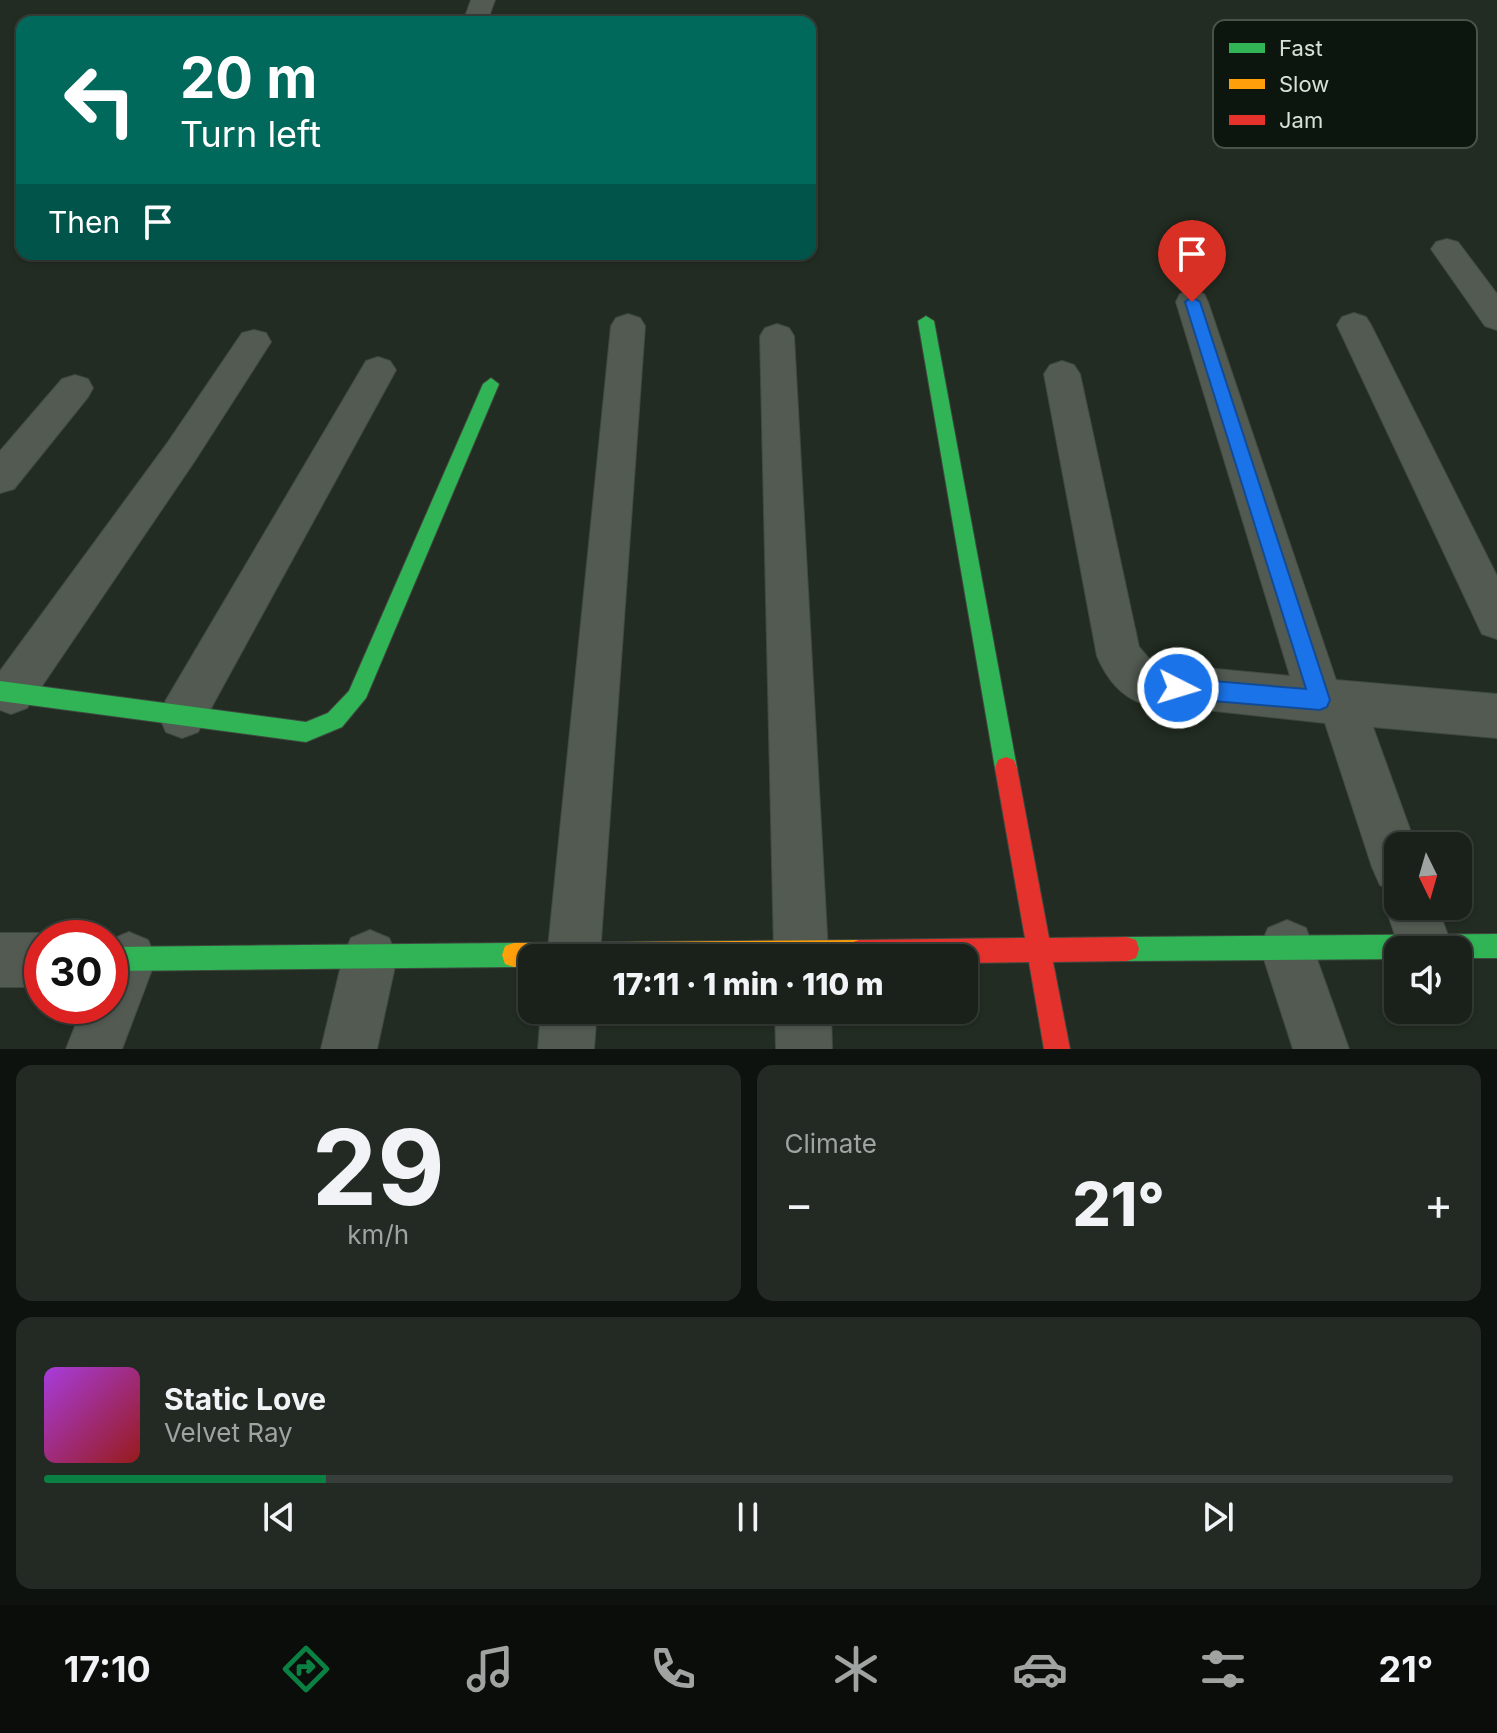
<!DOCTYPE html>
<html lang="en">
<head>
<meta charset="utf-8">
<style>
  body { margin:0; font-family:Inter,sans-serif; background:#232923; color:#f1f3f6; height:100vh; display:flex; flex-direction:column; font-size:30px; white-space:nowrap }
  * { box-sizing:border-box; margin:0 }
  p { font-size:26px; color:#9fa3a2 }
  .icon { flex:none; width:44px; height:44px; fill:none; stroke:currentColor; stroke-width:2; stroke-linecap:round; stroke-linejoin:round }
  .map { position:relative; height:1049px; overflow:hidden }
  .details { display:flex; flex-direction:column; gap:16px; padding:16px; background:#0e120e; flex:1 }
  .details>* { flex:none }
  .top-card { position:absolute; left:16px; top:16px; width:800px; height:244px; border-radius:16px; box-shadow:0 2px 6px #0004,0 0 0 2px #383e39; background:#00695c; color:#fff; overflow:hidden }
  .needle { width:52px; rotate:175deg }
  .fabs { position:absolute; left:1384px; top:832px; display:grid; gap:16px }
  .fabs a { display:grid; place-items:center; width:88px; height:88px; border-radius:16px; background:#1a211a; box-shadow:0 2px 6px #0004,0 0 0 2px #383e39; font-size:40px }
  .speed { position:absolute; left:24px; top:920px; display:flex; gap:16px; font-size:40px; font-weight:700; text-align:center }
  .speed>* { display:grid; place-content:center; width:104px; height:104px; border-radius:50%; background:#1a211a; box-shadow:0 2px 6px #0004,0 0 0 2px #383e39; line-height:1 }
  .speed .limit { border:12px solid #d22; background:#fff; color:#111 }
  .pin { position:absolute; display:grid; place-items:center; width:68px; height:68px; color:#fff; margin:-82px -34px; border-radius:50% 50% 50% 0; rotate:-45deg; box-shadow:0 0 8px #0007 }
  .pin .icon { rotate:45deg }
  .me { position:absolute; width:88px; margin:-44px; rotate:95deg; stroke-linejoin:round; filter:drop-shadow(0 0 6px #0008) }
  .turn { display:flex; align-items:center; gap:28px; height:168px; padding:0 32px; font-size:36px }
  .turn .icon { width:104px; height:104px; stroke-width:2.5 }
  .turn b { display:block; font-size:56px; line-height:68px }
  .then { display:flex; align-items:center; height:76px; padding:0 32px; background:#0003; gap:16px; font-size:30px }
  .big { font-size:60px; font-weight:800; line-height:1.1 }
  .details .tile { flex:1; display:flex; flex-direction:column; justify-content:center; gap:12px; min-width:0; padding:0 28px; border-radius:16px; background:#232923 }
  .details .dial { align-items:center; gap:0 }
  .dial b { font-size:104px; line-height:1 }
  .song { display:flex; align-items:center; gap:24px }
  .cover { width:96px; height:96px; border-radius:12px; background:linear-gradient(135deg,hsl(280 70% 55%),hsl(0 70% 35%)) }
  .played { height:8px; border-radius:4px; background:linear-gradient(90deg,#0b8043 20%,#383e39 20%) }
  .keys { display:flex; justify-content:space-around; direction:ltr }
  .heat { display:flex; justify-content:space-between; align-items:center; font-size:44px; direction:ltr }
  .details .tiles { flex:1; display:grid; gap:16px; grid-template-columns:1fr 1fr }
  .tile:last-child { grid-column:span 2 }
  .trip { position:absolute; left:518px; top:944px; width:460px; height:80px; border-radius:16px; background:#1a211a; box-shadow:0 2px 6px #0004,0 0 0 2px #383e39; font-weight:800; line-height:80px; text-align:center }
  .menu { display:flex; height:128px; justify-content:space-around; align-items:center; background:#0a0d0a; color:#9fa3a2 }
  .menu .icon { width:56px; height:56px }
  .menu .selected { color:#0b8043 }
  .menu b { font-size:36px; color:#f1f3f6 }
  .map>svg:first-child { display:block }
  .lines { fill:none; stroke-linecap:round; stroke-linejoin:round }
  .street-casing { stroke:#3f4940; stroke-width:2 }
  .fast-casing { stroke:#3f4940; stroke-width:2 }
  .slow-casing { stroke:#3f4940; stroke-width:2 }
  .jam-casing { stroke:#3f4940; stroke-width:2 }
  .street { fill:#525a52; fill-rule:evenodd }
  .fast { fill:#30b455; fill-rule:evenodd }
  .slow { fill:#ff9f0a; fill-rule:evenodd }
  .jam { fill:#e5322d; fill-rule:evenodd }
  .route { fill:#1a73e8; stroke:#114b97; stroke-width:2 }
  .key { fill:#0d160e; stroke:#49534a; stroke-width:2 }
  .key-label { font-size:22px; fill:#d5e2d5 }
</style>
</head>
<body>
<div class="map">
<svg width="1497" height="1049" viewBox="0 0 1497 1049">
  <rect width="100%" height="100%" fill="#222c22"/>
  <g class="lines">
    <!-- street casing -->
    <g class="street-casing">
      <g id="street">
        <path d="M471,0H495L487,22H463Z"/>
        <path d="M1447,239L1458,242L1497,294V330L1485,326L1431,249L1436,242Z"/>
        <path d="M1192,291L1204,294L1208,302L1336,680L1497,694V738L1373,727L1416,846H1398V906H1437L1452,946L1450,950H1400L1385,906L1392,890L1380,885L1372,867L1325,723L1141,703C1119,695 1106,677 1097,656L1044,374L1050,365L1062,361L1074,365L1080,374L1139,647L1153,663L1290,676L1176,302L1180,294Z"/>
        <path d="M1354,313L1366,317L1371,325L1497,576V639L1482,634L1337,325L1342,317Z"/>
        <path d="M628,314L640,318L645,326L600,955L599,958H547L611,326L616,318Z"/>
        <path d="M777,324L789,328L794,336L828,952L825,958H777L774,952L760,336L765,328Z"/>
        <path d="M254,330L266,333L271,342L194,462L27,708L11,714L0,710V671L168,442L242,333Z"/>
        <path d="M378,357L390,361L396,370L198,732L182,738L166,732L159,716L166,700L366,361Z"/>
        <path d="M75,375L88,379L93,388L88,397L14,489L0,493V451L62,379Z"/>
        <path d="M1287,920L1306,928L1349,1049H1293L1260,947L1268,928Z"/>
        <path d="M370,930L389,938L397,957L377,1049H321L343,957L351,938Z"/>
        <path d="M129,932L148,940L156,959L122,1049H66L83,1006H110V940Z"/>
        <path d="M0,933H42L54,938H42V987H0Z"/>
        <path d="M541,1010H597L594,1049H538Z"/>
        <path d="M775,1010H831L832,1049H776Z"/>
      </g>
    </g>
    <!-- fast casing -->
    <g class="fast-casing">
      <g id="fast">
        <path d="M926,316L934,321L1017,768L1014,776L1006,779L998,776L995,768L918,321Z"/>
        <path d="M491,378L499,384L366,698L342,727L306,742L0,701V681L306,722L328,713L349,691L483,384Z"/>
        <path d="M1497,934V958H1458V950H1398V959L1127,961L1118,958L1115,949L1118,940L1127,937Z"/>
        <path d="M514,943L523,946L526,955L523,964L514,967L110,971V947Z"/>
      </g>
    </g>
    <!-- slow casing -->
    <g class="slow-casing">
      <path id="slow" d="M859,940L868,943L871,952L869,958H532V967H514L505,964L502,955L505,946L514,943Z"/>
    </g>
    <!-- jam casing -->
    <g class="jam-casing">
      <path id="jam" d="M1006,757L1014,760L1017,768L1049,938L1127,937L1136,940L1139,949L1136,958L1127,961L1053,962L1070,1049H1044L1029,962L964,963V958H849L847,952L850,943L859,940L1025,938L995,768L998,760Z"/>
    </g>
    <!-- street -->
    <use href="#street" class="street"/>
    <!-- fast -->
    <use href="#fast" class="fast"/>
    <!-- slow -->
    <use href="#slow" class="slow"/>
    <!-- jam -->
    <use href="#jam" class="jam"/>
  </g>
  <!-- route -->
  <path class="route" d="M1192,297L1200,302L1330,700L1327,707L1320,710L1178,698L1171,695L1168,688L1171,681L1178,678L1306,689L1185,302Z"/>
  <!-- legend -->
  <rect x="1213" y="20" width="264" height="128" rx="12" class="key"/>
  <rect x="1229" y="43" width="36" height="10" fill="#30b455"/>
  <rect x="1229" y="79" width="36" height="10" fill="#ff9f0a"/>
  <rect x="1229" y="115" width="36" height="10" fill="#e5322d"/>
  <g class="key-label">
    <text x="1279" y="56">Fast</text>
    <text x="1279" y="92">Slow</text>
    <text x="1279" y="128">Jam</text>
  </g>
</svg>
<div class="fabs">
<a><svg class="needle" viewBox="-14 -14 28 28"><path d="M0-13l5 13h-10z" fill="#e53935"/><path d="M0 13l5-13h-10z" fill="#9fa3a2"/></svg></a>
<a><svg class="icon" aria-label="sound" viewBox="0 0 24 24"><path d="M4 9h4l5-4v14l-5-4H4zM17 9q2 3 0 6"/></svg></a>
</div>
<div class="speed"><div class="limit">30</div></div>
<div class="pin" style="left:1192px;top:302px;background:#d93025"><svg class="icon" aria-label="arrive" viewBox="0 0 24 24"><path d="M6 21V4h12l-3 4 3 4H6"/></svg></div>
<svg class="me" style="left:1178px;top:688px" viewBox="-20 -20 40 40"><circle r="17" fill="#1a73e8" stroke="#fff" stroke-width="3"/><path d="M0-11L8 9 0 5-8 9z" fill="#fff"/></svg>
<div class="trip">17:11 · 1 min · 110 m</div>
<div class="top-card">
<div class="turn"><svg class="icon" aria-label="left" viewBox="0 0 24 24"><path d="M17 20v-9H6M10 6l-5 5 5 5"/></svg><div><b>20 m</b>Turn left</div></div>
<div class="then">Then<svg class="icon" aria-label="arrive" viewBox="0 0 24 24"><path d="M6 21V4h12l-3 4 3 4H6"/></svg></div>
</div>
</div>
<section class="details">
<div class="tiles">
<div class="tile dial"><b>29</b><p>km/h</p></div>
<div class="tile"><p>Climate</p>
<div class="heat"><a>−</a><b class="big">21°</b><a>+</a></div>
</div>
<div class="tile">
<div class="song"><i class="cover"></i><div><b>Static Love</b><p>Velvet Ray</p></div></div>
<div class="played"></div>
<div class="keys"><svg class="icon" aria-label="previous" viewBox="0 0 24 24"><path d="M18 5L8 12l10 7zM5 5v14"/></svg><svg class="icon" aria-label="pause" viewBox="0 0 24 24"><path d="M8 5v14M16 5v14"/></svg><svg class="icon" aria-label="next" viewBox="0 0 24 24"><path d="M6 5l10 7-10 7zM19 5v14"/></svg></div>
</div>
</div>
</section>
<nav class="menu">
<b>17:10</b>
<svg class="icon selected" aria-label="directions" viewBox="0 0 24 24"><path d="M12 3l9 9-9 9-9-9zM9 14v-3h6M13 9l2 2-2 2"/></svg>
<svg class="icon" aria-label="music" viewBox="0 0 24 24"><path d="M9 18V5l10-2v13"/><circle cx="6" cy="18" r="3"/><circle cx="16" cy="16" r="3"/></svg>
<svg class="icon" aria-label="phone" viewBox="0 0 24 24"><path d="M5 4h4l2 5-3 2q2 4 5 5l2-3 5 2v4C11 20 4 13 5 4z"/></svg>
<svg class="icon" aria-label="climate" viewBox="0 0 24 24"><path d="M12 3v18M4 7l16 10M4 17L20 7"/></svg>
<svg class="icon" aria-label="car" viewBox="0 0 24 24"><path d="M5 17H2v-5l4-1 3-4h7l3 4 3 1v5h-3M9 17h6M6 11h13"/><circle cx="7" cy="17" r="2"/><circle cx="17" cy="17" r="2"/></svg>
<svg class="icon" aria-label="filters" viewBox="0 0 24 24"><path d="M4 7h16M4 17h16"/><circle cx="9" cy="7" r="2"/><circle cx="15" cy="17" r="2"/></svg>
<b>21°</b>
</nav>
</body>
</html>
